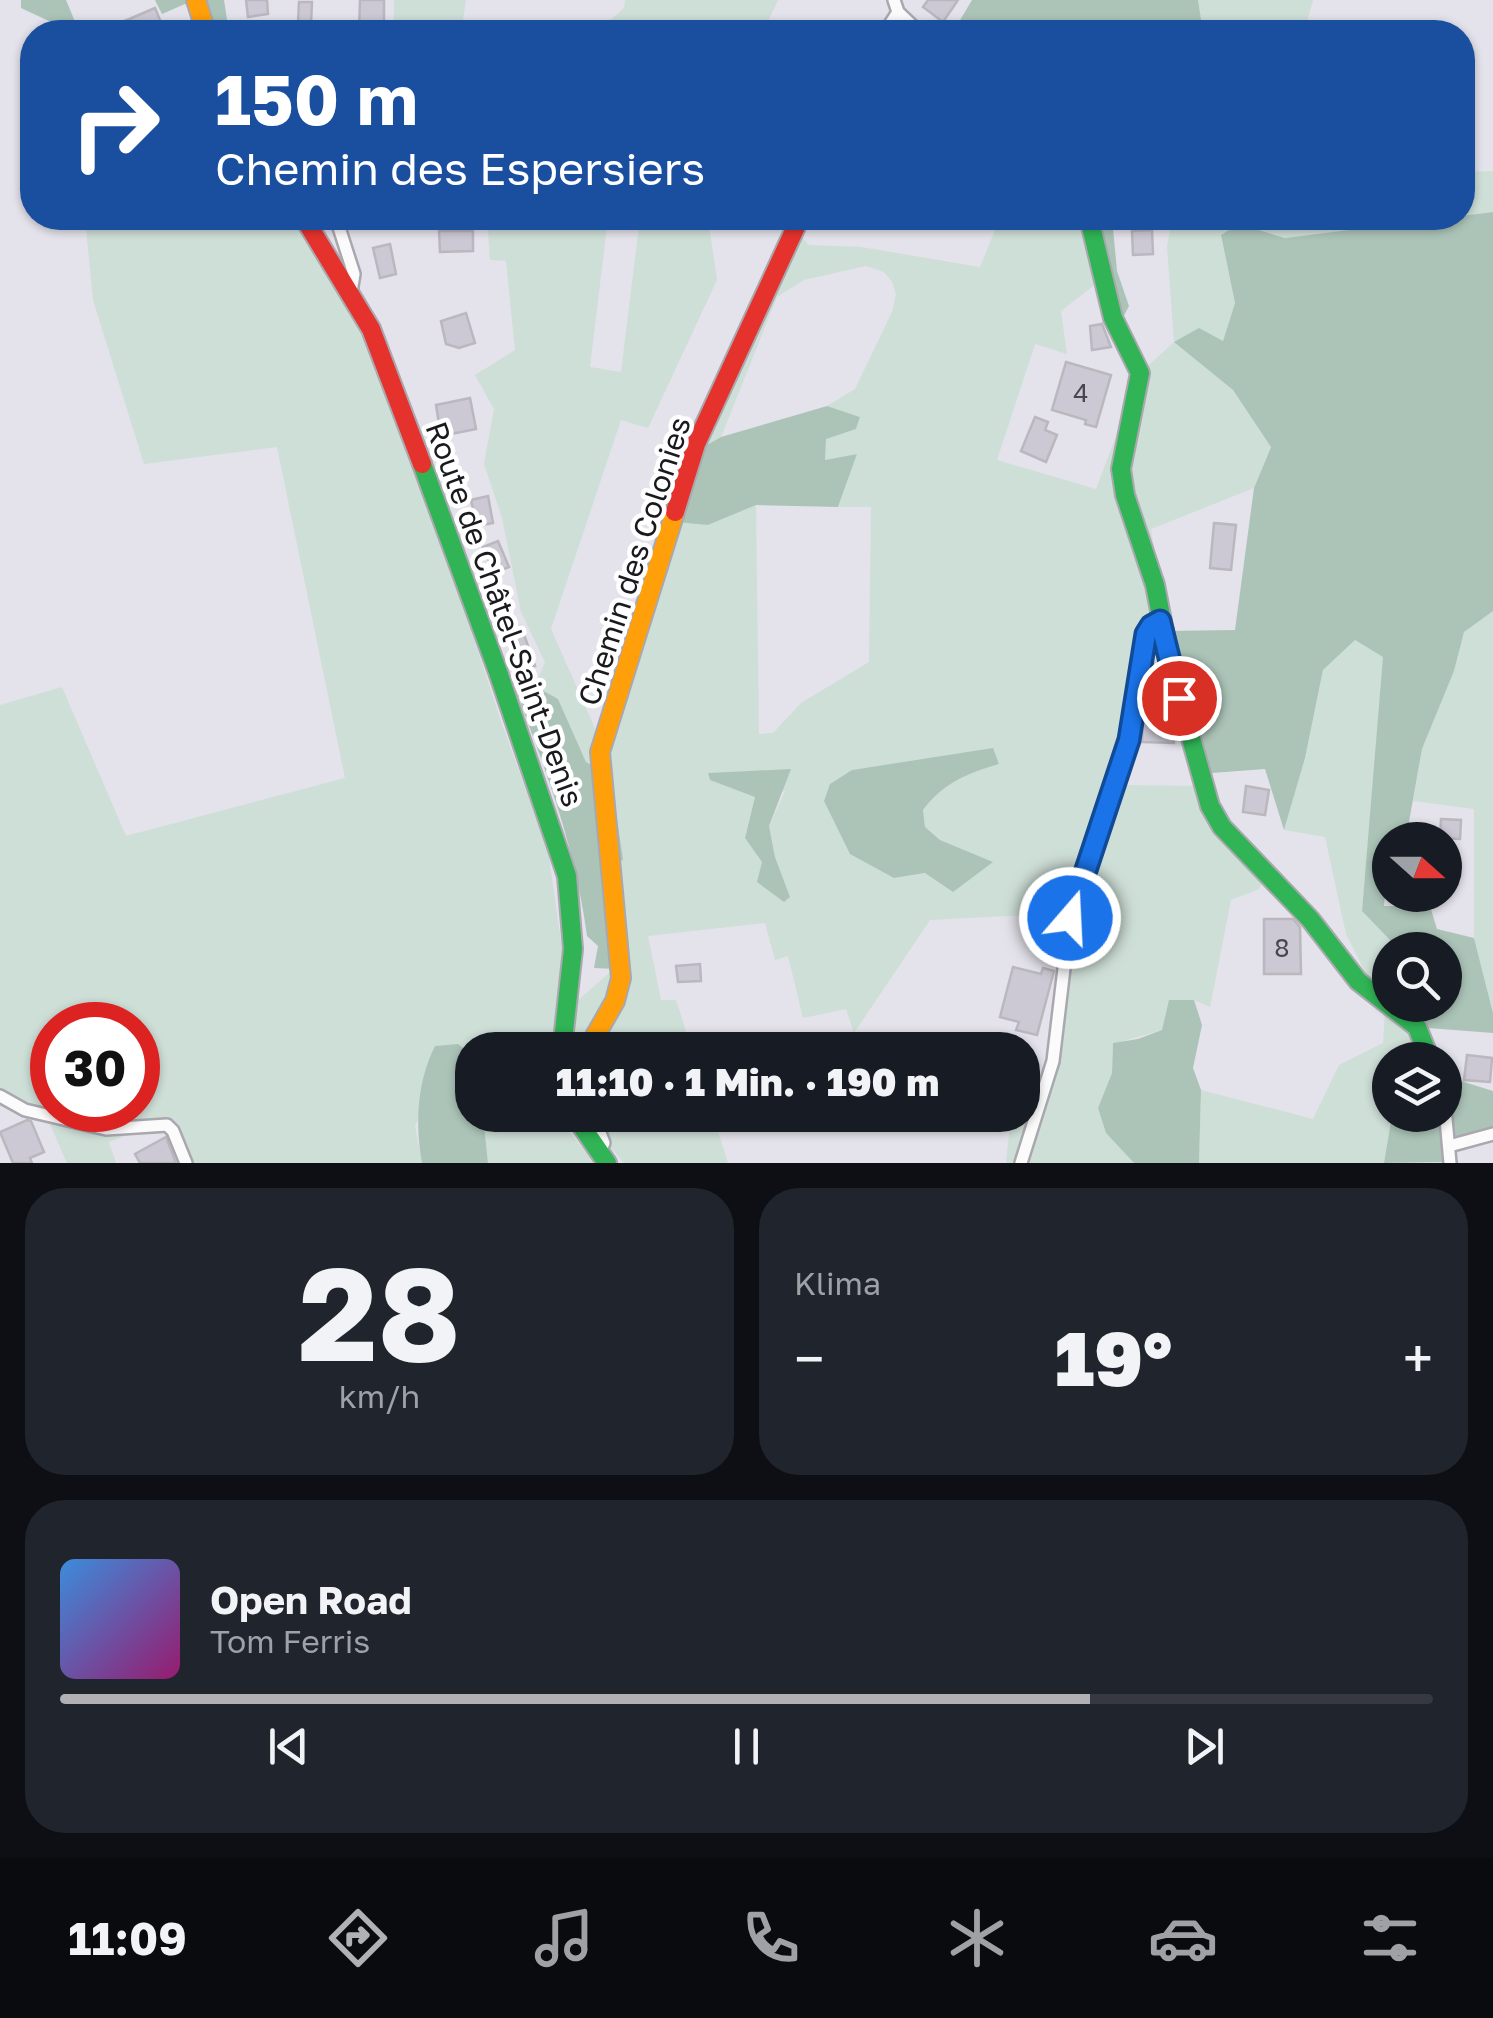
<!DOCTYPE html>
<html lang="de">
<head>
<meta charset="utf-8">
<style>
  body { margin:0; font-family:"Golos Text",sans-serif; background:#20242c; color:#f1f3f6; height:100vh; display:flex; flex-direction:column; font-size:38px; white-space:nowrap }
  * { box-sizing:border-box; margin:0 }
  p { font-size:32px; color:#9ea1a6 }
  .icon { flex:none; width:55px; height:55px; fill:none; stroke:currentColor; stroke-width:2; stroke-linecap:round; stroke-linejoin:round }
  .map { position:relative; height:1163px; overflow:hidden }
  .sheet { display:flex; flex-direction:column; gap:25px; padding:25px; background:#0d0f14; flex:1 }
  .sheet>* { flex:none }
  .top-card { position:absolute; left:20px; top:20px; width:1455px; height:210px; border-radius:40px; box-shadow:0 2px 8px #0004; background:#1a4fa0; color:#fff; overflow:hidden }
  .needle { width:65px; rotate:111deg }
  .tools { position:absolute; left:1372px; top:822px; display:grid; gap:20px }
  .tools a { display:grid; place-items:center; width:90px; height:90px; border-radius:50%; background:#171b24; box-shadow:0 2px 8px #0004; font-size:50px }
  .speed { position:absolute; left:30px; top:1002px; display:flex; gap:20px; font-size:50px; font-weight:700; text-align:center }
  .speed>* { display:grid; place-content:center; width:130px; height:130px; border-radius:50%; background:#171b24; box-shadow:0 2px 8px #0004; line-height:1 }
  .speed .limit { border:15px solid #d22; background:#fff; color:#111 }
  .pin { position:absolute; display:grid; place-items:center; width:85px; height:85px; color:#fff; margin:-42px; border:5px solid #fff; border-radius:50%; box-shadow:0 2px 10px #0007 }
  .me { position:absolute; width:110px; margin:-55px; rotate:19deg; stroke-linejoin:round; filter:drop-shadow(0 0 8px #0008) }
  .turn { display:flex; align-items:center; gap:35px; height:210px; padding:0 30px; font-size:45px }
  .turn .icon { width:130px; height:130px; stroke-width:2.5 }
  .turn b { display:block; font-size:70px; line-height:85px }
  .big { font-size:75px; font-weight:800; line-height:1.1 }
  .sheet .tile { flex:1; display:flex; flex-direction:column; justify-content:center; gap:15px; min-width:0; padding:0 35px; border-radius:40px; background:#20242c }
  .sheet .dial { align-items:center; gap:0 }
  .dial b { font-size:130px; line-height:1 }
  .song { display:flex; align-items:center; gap:30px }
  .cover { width:120px; height:120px; border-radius:15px; background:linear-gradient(135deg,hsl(210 70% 55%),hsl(320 70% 35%)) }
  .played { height:10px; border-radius:5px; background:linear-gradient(90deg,#b0b0b5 75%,#363941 75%) }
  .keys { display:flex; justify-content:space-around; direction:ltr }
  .heat { display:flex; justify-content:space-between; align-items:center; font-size:55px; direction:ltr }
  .sheet .tiles { flex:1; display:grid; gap:25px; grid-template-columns:1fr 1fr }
  .tile:last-child { grid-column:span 2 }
  .trip { position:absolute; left:455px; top:1032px; width:585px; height:100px; border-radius:40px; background:#171b24; box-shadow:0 2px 8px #0004; font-weight:800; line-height:100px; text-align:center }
  .dock { display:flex; height:160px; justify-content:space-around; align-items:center; background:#090b0e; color:#9ea1a6 }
  .dock .icon { width:70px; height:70px }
  .dock .active { color:#b0b0b5 }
  .dock b { font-size:45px; color:#f1f3f6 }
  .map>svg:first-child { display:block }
  .green { fill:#cedfd7; fill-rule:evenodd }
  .forest { fill:#acc4b8 }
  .building { fill:#ccc9d4; stroke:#bab8be; stroke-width:2.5 }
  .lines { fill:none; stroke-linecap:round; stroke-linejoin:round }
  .street-casing { stroke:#aaa8af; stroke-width:16 }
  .fast-casing { stroke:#aaa8af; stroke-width:22 }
  .slow-casing { stroke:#aaa8af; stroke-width:22 }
  .jam-casing { stroke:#aaa8af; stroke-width:22 }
  .street { stroke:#fbfbfc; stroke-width:11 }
  .fast { stroke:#30b455; stroke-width:18 }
  .slow { stroke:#ff9f0a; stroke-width:18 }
  .jam { stroke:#e5322d; stroke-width:18 }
  .route-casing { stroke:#114b97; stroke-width:25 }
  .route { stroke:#1a73e8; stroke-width:18 }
  .labels { text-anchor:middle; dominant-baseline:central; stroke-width:9; stroke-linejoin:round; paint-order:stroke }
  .number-label { font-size:25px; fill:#48464c }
  .street-label { font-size:30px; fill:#1a191e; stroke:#fff }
</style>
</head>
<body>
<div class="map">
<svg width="1493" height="1163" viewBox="0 0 1493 1163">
  <rect width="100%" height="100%" fill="#e4e2ea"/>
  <!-- green -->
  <g class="green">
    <path d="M394,0H466L461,32H394Z"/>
    <path d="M625,0H778L763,32H597L624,8Z"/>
    <path d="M1198,0H1313L1304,32H1203Z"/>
    <path d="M1493,171V212L1463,216V172Z"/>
    <path d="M85,218H292L363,336L437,527L503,727L548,850L563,956L552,1050H472V1055L458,1044L415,1126L422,1163H186L169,1119L109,1142L116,1163H67L49,1122L0,1106V705L62,687L126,836L345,778L277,447L144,464L93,300ZM52,1025H138V1110H52Z"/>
    <path d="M487,218H608L590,367L621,372L640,218H708L717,280L648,428L621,420L551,629L597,733L693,435L800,235L809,245L861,247L980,267L1000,218H1089L1101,280L1061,311L1067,354L1035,344L997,460L1096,489L1140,373L1174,342L1167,247L1172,218H1452L1285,238L1238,224L1221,236L1235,303L1223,342H1175L1233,390L1271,446L1254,488L1151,529L1166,631L1153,630L1138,673L1132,747L1122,785L1199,786L1264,879L1259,889L1231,900L1210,1007L1194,1000L1162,1030L1113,1044L1112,1073L1098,1108L1106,1133L1134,1163H1006L1011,1115H1022L1023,1067L1044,1076L1065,1010L1068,913L930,920L854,1033L846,1009L803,1018L788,956L775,960L765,923L648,936L661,1000H676L692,1050H574L577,1001L615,968L604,865L622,860L586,762L558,699L535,686L545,662L521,612L502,518L484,464L494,409L475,375L515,350L506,261L490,260ZM866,266L884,272L892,282L896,294L892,312L855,389L827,406L860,417L856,429L826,438L824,460L857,454L838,507H871L869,662L801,703L773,733L759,734L756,505L708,525L698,450L721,437L777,297L804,280ZM993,749L999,764C967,773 943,783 923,810L925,827L940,840L993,863L894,878L852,770ZM785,791L769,826L775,857L790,897L745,838L755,797Z"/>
    <path d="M1493,611V1013L1474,938V809L1413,801L1422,749L1454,671L1464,631Z"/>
    <path d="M1355,640L1384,657L1362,911L1404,945L1406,950H1390V1005H1421L1440,1060H1390L1392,1115L1384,1163H1199L1201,1090L1313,1119L1339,1065L1383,1043L1385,1012L1346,934L1325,837L1284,830L1305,758L1323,670Z"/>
    <path d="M483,1115H561L567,1129L596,1163H488Z"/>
    <path d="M583,1115H713L728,1163H624Z"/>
  </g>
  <!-- forest -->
  <g class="forest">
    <path d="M21,0H66L76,24L66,29L21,8Z"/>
    <path d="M155,0H224L229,32L185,4L162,14Z"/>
    <path d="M972,0H1198L1203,32H953Z"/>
    <path d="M1493,212V611L1464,632L1454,671L1422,749L1407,833L1390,840L1384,906H1430L1437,929L1474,938L1493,1013V1033L1428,1028L1421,1005H1445V950H1406L1404,945L1393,943L1362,911L1383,657L1355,640L1323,670L1305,758L1284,830L1265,769L1199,774L1166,631L1235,630L1254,488L1271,447L1233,390L1174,342L1199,328L1223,341L1235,303L1221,235L1239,224L1285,238Z"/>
    <path d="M1089,218H1112L1117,271L1129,306L1118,327Z"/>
    <path d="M827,406L860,417L856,429L826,439L825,460L857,454L838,507L756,505L708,525L677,522L698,450L721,437Z"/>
    <path d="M535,686L558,699L586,762L611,777L623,860L604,866L615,969L594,968L598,946L587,936C575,846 547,774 516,691Z"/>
    <path d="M993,748L999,764C968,773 943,783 923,810L925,827L940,840L993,862L953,892L925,873L894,878L850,854L824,801L830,784L852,770Z"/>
    <path d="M791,769L769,826L775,857L790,897L784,902L757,882L762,862L745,838L755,797L710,780L708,773Z"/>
    <path d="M1169,1000H1194L1202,1025L1193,1068L1201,1090L1199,1163H1134L1106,1133L1098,1108L1112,1073L1113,1043L1138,1039L1162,1030Z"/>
    <path d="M458,1044L472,1055V1115H483L488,1163H422C415,1123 417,1082 435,1046Z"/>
    <path d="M1445,1076L1493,1091V1128L1460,1137L1445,1162L1384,1163L1392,1115H1445Z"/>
  </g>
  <!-- building -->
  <g class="building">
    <path d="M246,0H267L268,14L248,17Z"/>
    <path d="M360,0H384V32H359Z"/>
    <path d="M928,0H958L943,22L923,7Z"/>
    <path d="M299,2H312L311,24L298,23Z"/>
    <path d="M155,8L165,32H99Z"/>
    <path d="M1152,230L1153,254L1133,255L1132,231Z"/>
    <path d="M439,231H473V251L440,252Z"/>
    <path d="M390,244L396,274L380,278L373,248Z"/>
    <path d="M466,313L475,343L459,348L446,344L441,321Z"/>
    <path d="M1102,324L1111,347L1092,350L1090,326Z"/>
    <path d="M1066,362L1111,375L1096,427L1085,424L1086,420L1052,410Z"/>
    <path d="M470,398L476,429L441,436L436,405Z"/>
    <path d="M1035,417L1048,422L1045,430L1057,435L1046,462L1021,451Z"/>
    <path d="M488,496L493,523L482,525L480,517L475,518L471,500Z"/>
    <path d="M1214,523L1236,525L1231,570L1210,568Z"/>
    <path d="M498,541L509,567L494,573L483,547Z"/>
    <path d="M521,626L535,666L524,669L510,630Z"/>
    <path d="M1143,721L1174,722V743L1142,742Z"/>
    <path d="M1246,786L1269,790L1265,815L1243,812Z"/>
    <path d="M1441,819L1461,820L1460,839L1440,838Z"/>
    <path d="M1264,919H1293L1300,927L1301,974H1264Z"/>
    <path d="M700,964L701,981L678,982L676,966Z"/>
    <path d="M1013,967L1041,974L1043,968L1054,971L1037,1035L1016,1030L1019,1022L1000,1017Z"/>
    <path d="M1467,1055L1492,1058L1490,1082L1464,1080Z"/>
    <path d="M27,1120L31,1121L44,1152L30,1158L32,1163H13L0,1132Z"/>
    <path d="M166,1137L176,1163H140L135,1154Z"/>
  </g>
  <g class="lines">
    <!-- street casing -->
    <g class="street-casing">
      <g id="street">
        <path d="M894,0L898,12L919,32"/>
        <path d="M885,32L898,12"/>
        <path d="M336,218L354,274L351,292"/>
        <path d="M0,1096L25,1110L106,1129L167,1125L173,1131L186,1163"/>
        <path d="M1445,1108L1450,1163"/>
        <path d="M593,1115L604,1143L601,1149"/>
        <path d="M1449,1146L1493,1134"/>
        <path d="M1021,1163L1053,1061L1070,918L1129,740L1146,634L1151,626L1160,621"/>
      </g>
    </g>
    <!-- fast casing -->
    <g class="fast-casing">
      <g id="fast">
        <path d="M1089,218L1113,318L1140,373L1121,469L1125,495L1155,585L1171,667L1210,806L1222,827L1310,919L1358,981L1417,1027L1430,1060"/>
        <path d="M422,464L498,672L567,876L573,949L562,1050"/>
        <path d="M574,1115L607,1163"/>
      </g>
    </g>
    <!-- slow casing -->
    <g class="slow-casing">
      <g id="slow">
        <path d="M196,0L206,32"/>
        <path d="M587,1050L615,1001L621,978L600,752L675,512"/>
      </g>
    </g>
    <!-- jam casing -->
    <g class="jam-casing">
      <g id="jam">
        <path d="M304,218L371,329L422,464"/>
        <path d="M675,512L696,444L800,218"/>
      </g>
    </g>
    <!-- street -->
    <use href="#street" class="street"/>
    <!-- fast -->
    <use href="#fast" class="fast"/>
    <!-- slow -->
    <use href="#slow" class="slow"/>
    <!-- jam -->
    <use href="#jam" class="jam"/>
  </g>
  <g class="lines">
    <!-- route casing -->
    <g class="route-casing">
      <path id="route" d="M1070,918L1129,740L1146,634L1151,626L1160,621L1179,698"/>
    </g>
    <!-- route -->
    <use href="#route" class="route"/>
  </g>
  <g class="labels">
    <!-- number labels -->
    <g class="number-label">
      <text x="1081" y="392">4</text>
      <text x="1282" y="947">8</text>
    </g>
    <!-- street labels -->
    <g class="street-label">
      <text transform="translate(634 561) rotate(-72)">Chemin des Colonies</text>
      <text transform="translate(505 614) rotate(70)">Route de Châtel-Saint-Denis</text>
    </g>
  </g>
</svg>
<div class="tools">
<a><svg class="needle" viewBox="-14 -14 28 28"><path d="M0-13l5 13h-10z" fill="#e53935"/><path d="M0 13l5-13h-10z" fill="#9ea1a6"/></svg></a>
<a><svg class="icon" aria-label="search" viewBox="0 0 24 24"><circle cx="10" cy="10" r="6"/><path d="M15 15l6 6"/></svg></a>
<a><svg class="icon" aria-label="layers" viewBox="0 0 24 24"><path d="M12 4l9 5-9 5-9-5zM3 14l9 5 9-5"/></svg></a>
</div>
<div class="speed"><div class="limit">30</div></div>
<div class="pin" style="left:1179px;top:698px;background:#d93025"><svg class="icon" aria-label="arrive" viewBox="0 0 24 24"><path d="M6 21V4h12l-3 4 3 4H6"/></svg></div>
<svg class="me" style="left:1070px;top:918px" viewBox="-20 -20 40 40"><circle r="17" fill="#1a73e8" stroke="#fff" stroke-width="3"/><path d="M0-11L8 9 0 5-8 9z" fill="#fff"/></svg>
<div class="trip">11:10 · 1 Min. · 190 m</div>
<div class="top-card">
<div class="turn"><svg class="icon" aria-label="right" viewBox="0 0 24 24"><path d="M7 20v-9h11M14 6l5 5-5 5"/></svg><div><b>150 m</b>Chemin des Espersiers</div></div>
</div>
</div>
<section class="sheet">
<div class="tiles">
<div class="tile dial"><b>28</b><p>km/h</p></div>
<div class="tile"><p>Klima</p>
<div class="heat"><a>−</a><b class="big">19°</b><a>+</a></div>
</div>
<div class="tile">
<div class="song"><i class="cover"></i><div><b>Open Road</b><p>Tom Ferris</p></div></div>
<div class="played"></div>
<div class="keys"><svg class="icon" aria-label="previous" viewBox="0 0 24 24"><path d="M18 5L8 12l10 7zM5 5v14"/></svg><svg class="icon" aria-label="pause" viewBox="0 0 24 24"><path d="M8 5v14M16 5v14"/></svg><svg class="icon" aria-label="next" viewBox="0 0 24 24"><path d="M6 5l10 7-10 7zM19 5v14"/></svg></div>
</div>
</div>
</section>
<nav class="dock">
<b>11:09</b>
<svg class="icon active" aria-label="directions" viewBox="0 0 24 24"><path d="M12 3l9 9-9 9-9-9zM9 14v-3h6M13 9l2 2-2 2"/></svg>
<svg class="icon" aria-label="music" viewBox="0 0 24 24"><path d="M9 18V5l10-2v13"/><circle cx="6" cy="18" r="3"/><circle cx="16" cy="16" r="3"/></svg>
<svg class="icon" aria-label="phone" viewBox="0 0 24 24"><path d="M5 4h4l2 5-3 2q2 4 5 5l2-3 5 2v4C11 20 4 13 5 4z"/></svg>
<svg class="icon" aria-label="climate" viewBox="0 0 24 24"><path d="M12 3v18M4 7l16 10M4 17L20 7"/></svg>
<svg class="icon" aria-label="car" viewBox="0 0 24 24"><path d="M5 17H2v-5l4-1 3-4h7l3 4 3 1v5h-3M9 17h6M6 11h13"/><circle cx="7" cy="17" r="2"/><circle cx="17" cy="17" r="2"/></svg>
<svg class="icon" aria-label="filters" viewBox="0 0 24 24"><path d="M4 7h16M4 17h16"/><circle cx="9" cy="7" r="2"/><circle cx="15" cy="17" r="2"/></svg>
</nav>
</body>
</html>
